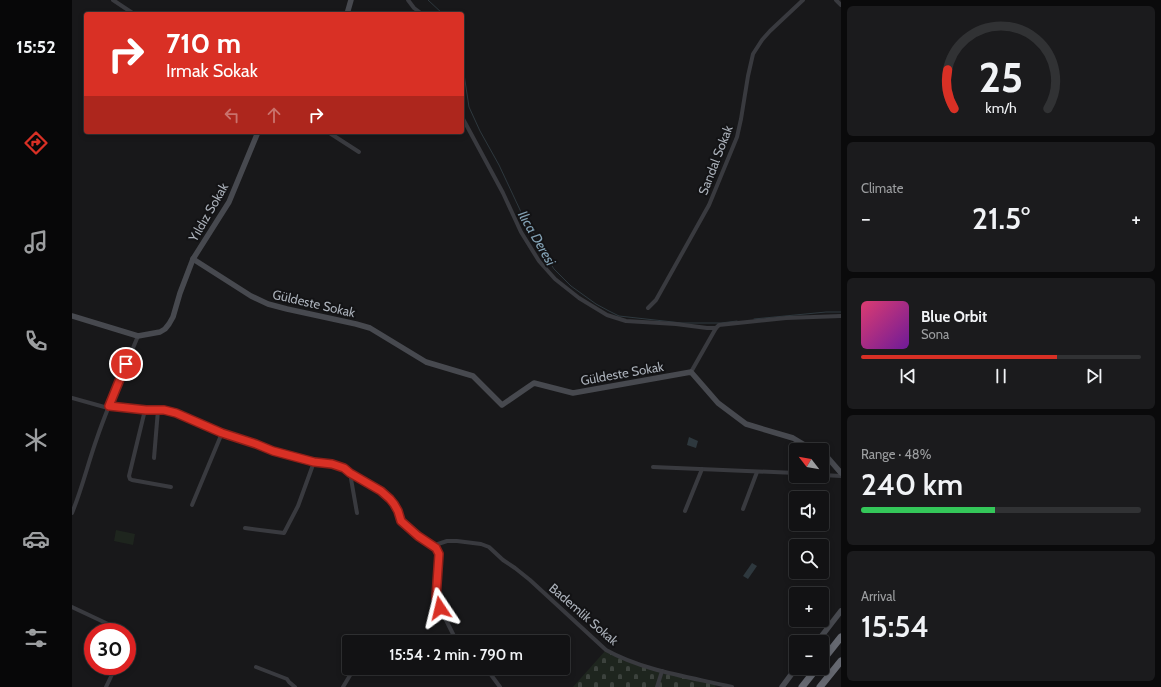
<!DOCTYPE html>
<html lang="en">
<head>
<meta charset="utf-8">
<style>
  body { margin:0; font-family:Cabin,sans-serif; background:#1b1b1d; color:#f1f3f6; height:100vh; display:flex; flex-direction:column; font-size:15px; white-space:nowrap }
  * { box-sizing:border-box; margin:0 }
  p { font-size:13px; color:#9c9ea0 }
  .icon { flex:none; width:22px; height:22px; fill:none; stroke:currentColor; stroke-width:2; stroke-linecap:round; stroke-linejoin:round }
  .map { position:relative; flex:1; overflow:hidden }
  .side { display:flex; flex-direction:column; gap:6px; padding:6px; background:#0a0a0b; width:320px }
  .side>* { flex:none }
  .banner { position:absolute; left:12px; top:12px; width:380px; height:122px; border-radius:4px; box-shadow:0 2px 6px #0003,0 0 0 1px #313234; background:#d93025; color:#fff; overflow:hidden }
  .needle { width:26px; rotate:301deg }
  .controls { position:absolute; left:717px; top:443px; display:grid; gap:8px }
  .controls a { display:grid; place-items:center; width:40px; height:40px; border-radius:4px; background:#121214; box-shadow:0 2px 6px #0003,0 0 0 1px #313234; font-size:20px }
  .speed { position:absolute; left:12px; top:623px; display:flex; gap:8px; font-size:20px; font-weight:700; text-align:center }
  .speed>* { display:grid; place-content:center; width:52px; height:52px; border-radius:50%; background:#121214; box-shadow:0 2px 6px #0003,0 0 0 1px #313234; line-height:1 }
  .speed .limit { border:6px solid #d22; background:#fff; color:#111 }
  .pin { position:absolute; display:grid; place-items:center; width:34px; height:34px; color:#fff; margin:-17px; border:2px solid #fff; border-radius:50%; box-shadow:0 1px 4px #0007 }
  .me { position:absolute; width:44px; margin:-22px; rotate:350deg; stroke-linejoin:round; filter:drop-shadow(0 0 3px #0008) }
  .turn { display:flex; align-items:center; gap:14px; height:84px; padding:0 16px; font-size:18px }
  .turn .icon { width:52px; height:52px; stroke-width:2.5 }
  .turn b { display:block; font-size:28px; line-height:34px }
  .lanes { display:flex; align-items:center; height:38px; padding:0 16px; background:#0003; justify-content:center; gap:20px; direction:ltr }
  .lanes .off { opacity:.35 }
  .big { font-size:30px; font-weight:600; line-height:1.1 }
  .side .tile { flex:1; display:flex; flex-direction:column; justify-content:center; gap:6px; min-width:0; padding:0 14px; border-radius:6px; background:#1b1b1d }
  .side .dial { align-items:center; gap:0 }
  .dial svg { height:104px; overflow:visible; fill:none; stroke:#313234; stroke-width:7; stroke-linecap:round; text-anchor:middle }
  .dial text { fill:#f1f3f6; stroke:none }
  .song { display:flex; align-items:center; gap:12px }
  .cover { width:48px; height:48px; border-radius:6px; background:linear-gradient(135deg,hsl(340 70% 55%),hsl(280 70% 35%)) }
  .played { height:4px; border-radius:2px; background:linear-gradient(90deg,#d93025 70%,#313234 70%) }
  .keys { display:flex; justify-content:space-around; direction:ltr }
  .heat { display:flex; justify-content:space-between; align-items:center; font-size:22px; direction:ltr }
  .charge { height:6px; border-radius:3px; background:linear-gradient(90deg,#34c759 48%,#313234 0) }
  .trip { position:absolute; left:270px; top:635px; width:228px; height:40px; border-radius:4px; background:#121214; box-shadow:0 2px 6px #0003,0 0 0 1px #313234; font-weight:600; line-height:40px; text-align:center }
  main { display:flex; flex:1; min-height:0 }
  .menu { display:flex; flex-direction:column; width:72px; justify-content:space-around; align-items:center; background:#070708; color:#9c9ea0 }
  .menu .icon { width:28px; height:28px }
  .menu .on { color:#d93025 }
  .menu b { font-size:18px; color:#f1f3f6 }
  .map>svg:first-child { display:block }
  .grass { fill:#1e251e }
  .cemetery { fill:url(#cemetery-stones) }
  .water { fill:#2e383e }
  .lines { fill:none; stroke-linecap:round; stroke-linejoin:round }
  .stream { stroke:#2e383e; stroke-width:1 }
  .street { stroke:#393a3f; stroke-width:4 }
  .secondary { stroke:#47494f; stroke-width:5.5 }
  .highway { stroke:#656870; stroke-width:7 }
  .route-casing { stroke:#8d1f18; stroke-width:10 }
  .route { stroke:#d93025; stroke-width:7 }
  .labels { text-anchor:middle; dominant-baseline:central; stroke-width:4; stroke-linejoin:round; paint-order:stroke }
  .street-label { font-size:13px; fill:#aab0b9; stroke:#131315 }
  .water-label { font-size:14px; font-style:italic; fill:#82a0b3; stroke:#131315 }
</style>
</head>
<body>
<main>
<nav class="menu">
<b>15:52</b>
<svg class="icon on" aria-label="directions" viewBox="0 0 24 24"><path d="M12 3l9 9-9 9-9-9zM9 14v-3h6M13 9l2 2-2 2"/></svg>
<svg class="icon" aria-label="music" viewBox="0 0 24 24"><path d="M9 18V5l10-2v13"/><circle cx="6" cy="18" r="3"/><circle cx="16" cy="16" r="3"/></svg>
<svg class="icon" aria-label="phone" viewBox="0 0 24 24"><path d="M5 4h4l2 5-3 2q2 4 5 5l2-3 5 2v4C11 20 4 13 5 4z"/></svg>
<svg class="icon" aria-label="climate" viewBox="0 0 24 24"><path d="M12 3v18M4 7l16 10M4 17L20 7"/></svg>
<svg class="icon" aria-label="car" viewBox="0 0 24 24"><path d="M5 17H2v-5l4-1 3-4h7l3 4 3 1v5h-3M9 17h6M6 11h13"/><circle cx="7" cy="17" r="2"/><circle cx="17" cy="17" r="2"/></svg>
<svg class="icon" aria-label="filters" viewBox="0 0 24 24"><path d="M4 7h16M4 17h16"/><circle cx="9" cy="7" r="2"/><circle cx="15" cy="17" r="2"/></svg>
</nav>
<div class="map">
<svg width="769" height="687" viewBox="0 0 769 687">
  <defs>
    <pattern id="cemetery-stones" width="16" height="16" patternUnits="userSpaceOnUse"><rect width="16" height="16" fill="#1e251e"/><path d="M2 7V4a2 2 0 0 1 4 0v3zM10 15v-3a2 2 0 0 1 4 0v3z" fill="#3c423d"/></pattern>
  </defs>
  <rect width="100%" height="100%" fill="#18181a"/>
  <!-- grass -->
  <path class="grass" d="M44,530L63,534L61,545L42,541Z"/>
  <!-- cemetery -->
  <path class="cemetery" d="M534,650L571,665L644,683L643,687H501Z"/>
  <!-- water -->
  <g class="water">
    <path d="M617,437L626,441L624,448L615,445Z"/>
    <path d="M680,563L685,566L676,579L671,576Z"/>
  </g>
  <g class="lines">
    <!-- stream -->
    <g class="stream">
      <path d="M356,0L371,14"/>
      <path d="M390,61L397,107L408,131L427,165L449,212L466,241L473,255L482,269L499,286L524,304L537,311L547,316L610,323H649L665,321"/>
      <path d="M682,319L754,312H769"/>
    </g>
    <!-- street -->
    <g class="street">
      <path d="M41,0L62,14"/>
      <path d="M336,0L342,8L350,14"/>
      <path d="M764,0L769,5"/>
      <path d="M390,117L431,193L449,232L467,261L483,279L507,298L535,315L554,321L604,324L635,328H644L647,325L714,318L769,316"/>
      <path d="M256,132L287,152"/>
      <path d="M576,308L584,300L637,205L665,137L669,119L676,76L681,54L690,40L698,31L731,0"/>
      <path d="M619,372L644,328"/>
      <path d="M0,398L36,408"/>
      <path d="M37,406L73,410H92L104,413L150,433L184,444L201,451L250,463L260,464L272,468L278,473L309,491L318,499L322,504L326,511L329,521L346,536L365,548L367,554L364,598L368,608L385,642"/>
      <path d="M73,410L57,476L58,479L60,480L99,487"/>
      <path d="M82,458L86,410"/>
      <path d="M581,467L724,473"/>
      <path d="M278,473L285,513"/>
      <path d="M750,475L769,476"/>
      <path d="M120,505L150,433"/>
      <path d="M671,509L685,472"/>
      <path d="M613,511L630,469"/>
      <path d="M0,513C10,489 16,463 25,438C37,403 52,370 66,336"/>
      <path d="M173,528L212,533L226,506L242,462"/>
      <path d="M365,548L366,544L375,541H385L409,544L417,547L431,560L443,568L458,580L534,650C572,671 618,677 660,687"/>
      <path d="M0,607L36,624L47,632"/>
      <path d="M55,639V644"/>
      <path d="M184,667L215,679L217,682L223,687"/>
      <path d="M414,668L428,687"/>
      <path d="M34,687L44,666"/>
      <path d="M271,687L280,672"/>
      <path d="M585,687L590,671"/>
    </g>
    <!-- secondary -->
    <g class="secondary">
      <path d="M275,14L279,0"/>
      <path d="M121,259L179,296L196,304L215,309L284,324L298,328L354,362L401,376L430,405L462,383L501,393L619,372L646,403L674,424L721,438L741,450"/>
      <path d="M0,316L66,336L88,332L93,329L97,324L101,317L108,293L121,259L157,202L186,132"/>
      <path d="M750,455L756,458L769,473"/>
      <path d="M745,642L769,611"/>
      <path d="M710,687L724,668"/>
    </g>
    <!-- highway -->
    <g class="highway">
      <path d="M750,661L769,637"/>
      <path d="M730,687L745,668"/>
      <path d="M748,687L769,661"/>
    </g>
  </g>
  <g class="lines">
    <!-- route casing -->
    <g class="route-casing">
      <path id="route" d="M54,364L37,406L74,410H92L104,413L150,433L184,444L201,451L242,462L260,464L272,468L278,473L309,491L318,499L322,504L326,511L329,521L346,536L364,548L367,554L364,598L368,608"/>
    </g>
    <!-- route -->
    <use href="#route" class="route"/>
  </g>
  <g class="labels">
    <!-- street labels -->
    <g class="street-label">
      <text transform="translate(643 160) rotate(-69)">Sandal Sokak</text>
      <text transform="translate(136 212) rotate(-60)">Yıldız Sokak</text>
      <text transform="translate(242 303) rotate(13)">Güldeste Sokak</text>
      <text transform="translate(550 373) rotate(-10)">Güldeste Sokak</text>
      <text transform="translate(512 614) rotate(41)">Bademlik Sokak</text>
    </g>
    <!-- water labels -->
    <g class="water-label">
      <text transform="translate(465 238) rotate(60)">Ilıca Deresi</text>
    </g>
  </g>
</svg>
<div class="controls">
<a><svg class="needle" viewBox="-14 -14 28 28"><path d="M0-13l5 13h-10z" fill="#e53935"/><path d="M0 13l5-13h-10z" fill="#9c9ea0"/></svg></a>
<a><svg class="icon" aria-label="sound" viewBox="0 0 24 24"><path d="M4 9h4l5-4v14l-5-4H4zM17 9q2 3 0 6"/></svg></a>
<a><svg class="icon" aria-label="search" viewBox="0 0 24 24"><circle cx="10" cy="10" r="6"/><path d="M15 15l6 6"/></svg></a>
<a>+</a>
<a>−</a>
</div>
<div class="speed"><div class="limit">30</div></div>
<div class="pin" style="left:54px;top:364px;background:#d93025"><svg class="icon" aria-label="arrive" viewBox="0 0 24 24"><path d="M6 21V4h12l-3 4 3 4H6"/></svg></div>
<svg class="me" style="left:368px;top:608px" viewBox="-20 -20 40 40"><path d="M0-17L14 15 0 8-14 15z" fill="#d93025" stroke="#fff" stroke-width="4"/></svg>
<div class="trip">15:54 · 2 min · 790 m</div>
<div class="banner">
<div class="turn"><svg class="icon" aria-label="right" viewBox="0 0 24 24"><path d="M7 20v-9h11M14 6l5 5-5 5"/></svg><div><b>710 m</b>Irmak Sokak</div></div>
<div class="lanes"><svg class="icon off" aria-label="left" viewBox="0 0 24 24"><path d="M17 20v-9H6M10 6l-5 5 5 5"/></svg><svg class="icon off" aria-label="ahead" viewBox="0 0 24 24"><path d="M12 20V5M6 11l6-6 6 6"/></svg><svg class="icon" aria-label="right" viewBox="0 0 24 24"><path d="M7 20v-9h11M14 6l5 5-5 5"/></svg></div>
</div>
</div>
<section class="side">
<div class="tile dial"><svg viewBox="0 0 100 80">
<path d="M14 69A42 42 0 1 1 86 69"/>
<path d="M14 69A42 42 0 0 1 9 39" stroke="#d93025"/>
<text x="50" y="56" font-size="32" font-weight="700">25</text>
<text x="50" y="72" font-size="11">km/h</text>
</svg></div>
<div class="tile"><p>Climate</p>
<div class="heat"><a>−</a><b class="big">21.5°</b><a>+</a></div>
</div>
<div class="tile">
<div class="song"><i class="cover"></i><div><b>Blue Orbit</b><p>Sona</p></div></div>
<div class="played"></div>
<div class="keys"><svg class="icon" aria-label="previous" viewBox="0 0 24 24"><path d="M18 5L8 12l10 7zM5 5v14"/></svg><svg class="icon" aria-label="pause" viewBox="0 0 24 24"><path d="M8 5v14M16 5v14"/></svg><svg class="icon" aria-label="next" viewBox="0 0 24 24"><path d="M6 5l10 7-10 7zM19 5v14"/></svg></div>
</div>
<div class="tile"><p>Range · 48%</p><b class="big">240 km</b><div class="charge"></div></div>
<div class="tile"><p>Arrival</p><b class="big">15:54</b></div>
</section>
</main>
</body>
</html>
